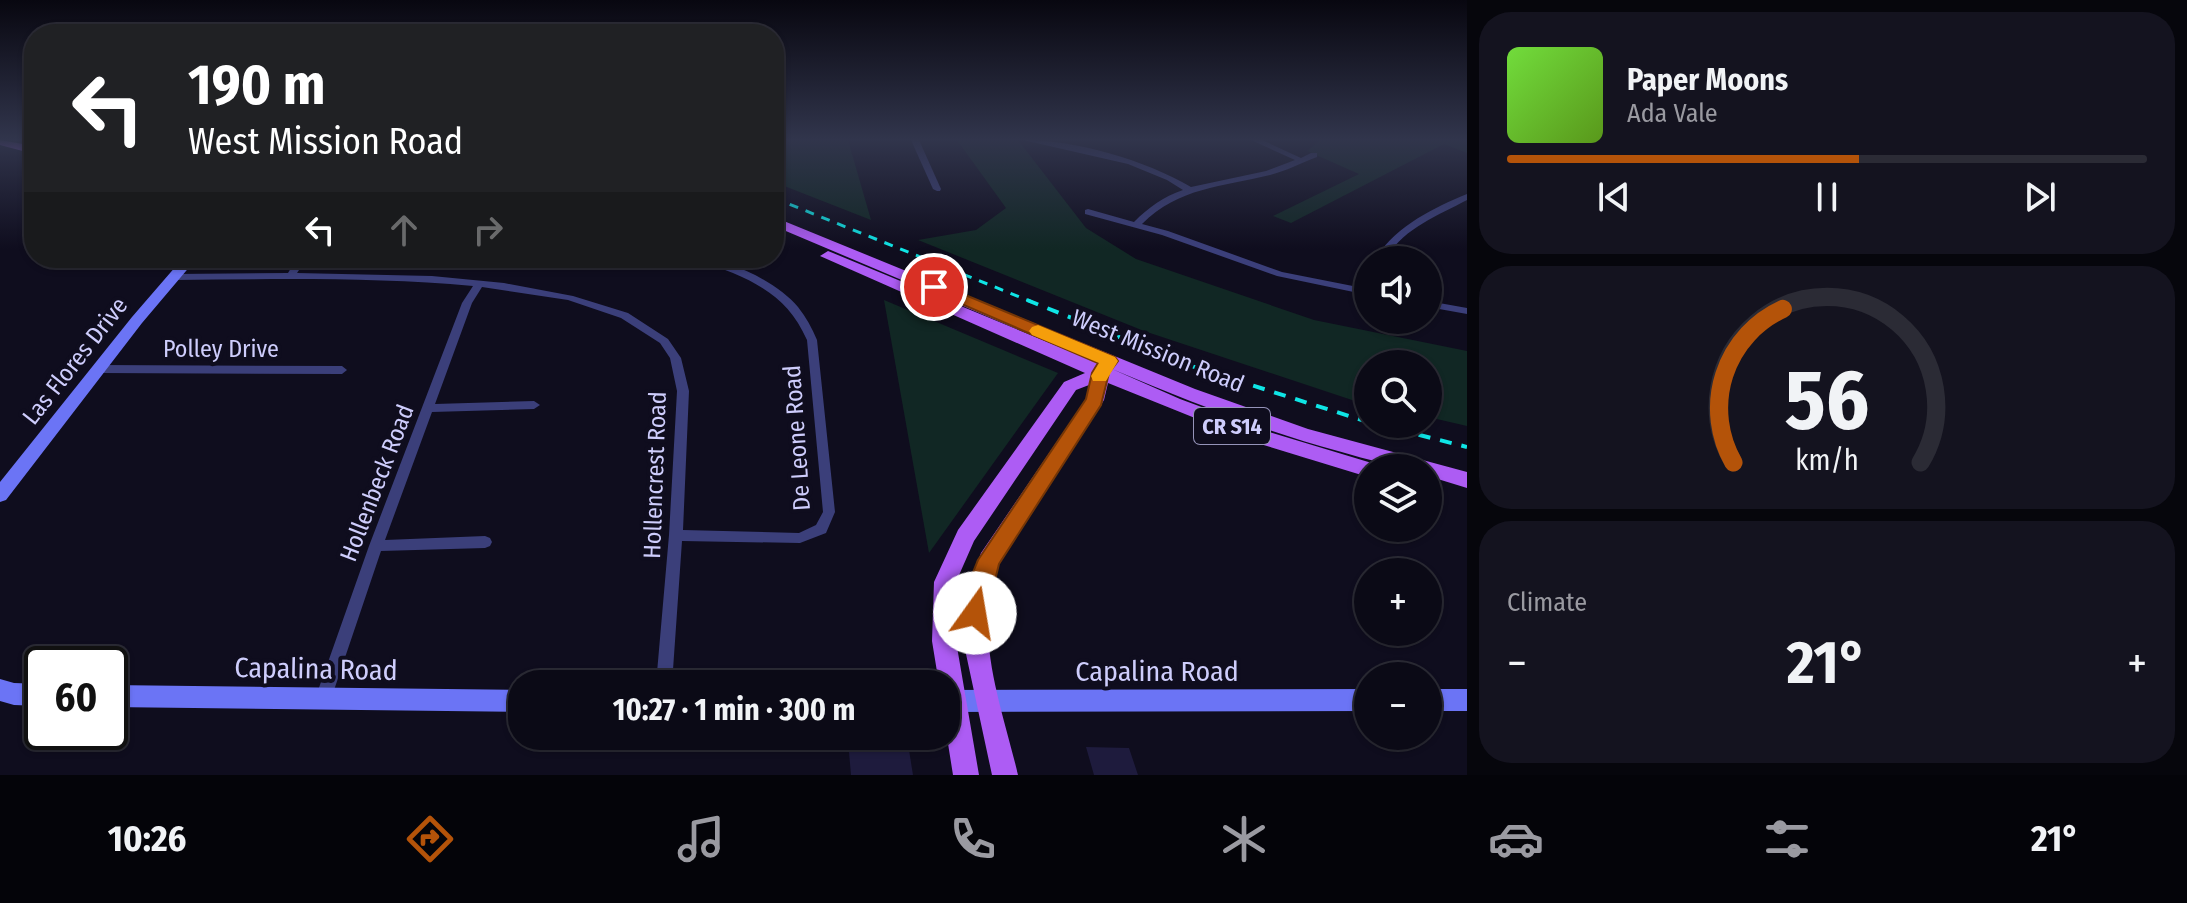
<!DOCTYPE html>
<html lang="en">
<head>
<meta charset="utf-8">
<style>
  body { margin:0; font-family:"Fira Sans Condensed",sans-serif; background:#14131f; color:#f1f3f6; height:100vh; display:flex; flex-direction:column; font-size:30px; white-space:nowrap }
  * { box-sizing:border-box; margin:0 }
  p { font-size:26px; color:#9a9aa1 }
  .icon { flex:none; width:44px; height:44px; fill:none; stroke:currentColor; stroke-width:2; stroke-linecap:round; stroke-linejoin:round }
  .map { position:relative; flex:1; overflow:hidden }
  .panel { display:flex; flex-direction:column; gap:12px; padding:12px; background:#06060c; width:720px }
  .panel>* { flex:none }
  .guide { position:absolute; left:24px; top:24px; width:760px; height:244px; border-radius:32px; box-shadow:0 2px 6px #0004,0 0 0 2px #2b2b35; background:#202124; color:#fff; overflow:hidden }
  .tools { position:absolute; left:1354px; top:246px; display:grid; gap:16px }
  .tools a { display:grid; place-items:center; width:88px; height:88px; border-radius:50%; background:#0b0a16; box-shadow:0 2px 6px #0004,0 0 0 2px #2b2b35; font-size:40px }
  .speed { position:absolute; left:24px; top:646px; display:flex; gap:16px; font-size:40px; font-weight:700; text-align:center }
  .speed>* { display:grid; place-content:center; width:104px; height:104px; border-radius:50%; background:#0b0a16; box-shadow:0 2px 6px #0004,0 0 0 2px #2b2b35; line-height:1 }
  .speed .limit { border:4px solid #111; border-radius:12px; background:#fff; color:#111 }
  .pin { position:absolute; display:grid; place-items:center; width:68px; height:68px; color:#fff; margin:-34px; border:4px solid #fff; border-radius:50%; box-shadow:0 2px 8px #0007 }
  .me { position:absolute; width:88px; margin:-44px; rotate:13deg; stroke-linejoin:round; filter:drop-shadow(0 0 6px #0008) }
  .turn { display:flex; align-items:center; gap:28px; height:168px; padding:0 32px; font-size:36px }
  .turn .icon { width:104px; height:104px; stroke-width:2.5 }
  .turn b { display:block; font-size:56px; line-height:68px }
  .lanes { display:flex; align-items:center; height:76px; padding:0 32px; background:#0003; justify-content:center; gap:40px; direction:ltr }
  .lanes .off { opacity:.35 }
  .big { font-size:60px; font-weight:700; line-height:1.1 }
  .panel .tile { flex:1; display:flex; flex-direction:column; justify-content:center; gap:12px; min-width:0; padding:0 28px; border-radius:32px; background:#14131f }
  .panel .dial { align-items:center; gap:0 }
  .dial svg { height:208px; overflow:visible; fill:none; stroke:#2b2b35; stroke-width:7; stroke-linecap:round; text-anchor:middle }
  .dial text { fill:#f1f3f6; stroke:none }
  .song { display:flex; align-items:center; gap:24px }
  .cover { width:96px; height:96px; border-radius:12px; background:linear-gradient(135deg,hsl(100 70% 55%),hsl(90 70% 35%)) }
  .played { height:8px; border-radius:4px; background:linear-gradient(90deg,#b45309 55%,#2b2b35 55%) }
  .keys { display:flex; justify-content:space-around; direction:ltr }
  .heat { display:flex; justify-content:space-between; align-items:center; font-size:44px; direction:ltr }
  .trip { position:absolute; left:508px; top:670px; width:452px; height:80px; border-radius:32px; background:#0b0a16; box-shadow:0 2px 6px #0004,0 0 0 2px #2b2b35; font-weight:700; line-height:80px; text-align:center }
  .menu { display:flex; height:128px; justify-content:space-around; align-items:center; background:#040409; color:#9a9aa1 }
  .menu .icon { width:56px; height:56px }
  .menu .current { color:#b45309 }
  .menu b { font-size:36px; color:#f1f3f6 }
  main { display:flex; flex:1; min-height:0 }
  .map>svg:first-child { display:block }
  .green { fill:#112724 }
  .building { fill:#1e1b3d }
  .lines { fill:none; stroke-linecap:round; stroke-linejoin:round }
  .street { fill:#3b3f7a; fill-rule:evenodd }
  .secondary { fill:#6b74f5; fill-rule:evenodd }
  .primary { fill:#ad5cf4; fill-rule:evenodd }
  .rail-far1 { stroke:#0fe5e6; stroke-width:3; stroke-dasharray:9 8; stroke-linecap:butt }
  .rail { stroke:#0fe5e6; stroke-width:4; stroke-dasharray:12 10; stroke-linecap:butt }
  .route { fill:#b45309; stroke:#753606; stroke-width:2 }
  .slow { fill:#f59e0b }
  .labels { text-anchor:middle; dominant-baseline:central; stroke-width:8; stroke-linejoin:round; paint-order:stroke }
  .shield { fill:#0f0d1e; stroke:#9593b9; stroke-width:2 }
  .shield-label { font-size:22px; font-weight:bold; fill:#cecdfc }
  .street-label { font-size:24px; fill:#cecdfc; stroke:#0f0d1e }
  .near-street-label { font-size:28px; fill:#cecdfc; stroke:#0f0d1e }
</style>
</head>
<body>
<main>
<div class="map">
<svg width="1467" height="775" viewBox="0 0 1467 775">
  <rect width="100%" height="100%" fill="#0f0d1e"/>
  <!-- green -->
  <g class="green">
    <path d="M774,140H848L871,220L774,182Z"/>
    <path d="M957,140H1018L1086,228L1136,259L1314,320L1467,351V426L1428,417V364H1368V404L1355,401L1144,331L918,240L976,230L1006,208Z"/>
    <path d="M1320,140H1467V153L1444,144L1291,223L1273,216L1359,174L1307,151Z"/>
    <path d="M884,300L1058,373L929,553Z"/>
  </g>
  <!-- building -->
  <g class="building">
    <path d="M1086,747L1129,748L1138,775H1094Z"/>
    <path d="M909,750L913,775H851L849,752Z"/>
  </g>
  <g class="lines">
    <!-- street -->
    <g class="street">
      <path d="M911,140H919L941,189L940,191H937L933,189Z"/>
      <path d="M1023,140C1077,140 1145,160 1191,187L1266,171L1295,160L1251,140H1262L1301,158L1311,153H1317V157C1301,163 1286,171 1270,175C1222,187 1179,187 1142,224L1168,231L1282,272L1368,289V295L1277,276L1162,235L1085,214V210L1088,209L1134,222C1149,207 1163,197 1183,190L1167,180L1128,164Z"/>
      <path d="M1467,194V200C1437,216 1402,229 1385,260H1375C1394,227 1433,208 1467,194Z"/>
      <path d="M297,258H307L297,273L432,276L504,283L573,296L628,313L668,339L681,358L689,391L683,530L799,533L816,525L823,512L807,340C791,304 768,288 733,273C721,268 708,265 697,258C729,258 778,283 798,307C806,317 812,328 817,340L835,512L826,533L800,543L682,541L672,684H656L669,535L677,391L670,358L660,343L621,318L568,300L482,287L472,303L435,404L534,401L540,405L534,409L432,412L385,540L485,536L490,538L492,542L490,546L485,548L381,551L331,699L328,704L323,706L318,704L315,699L369,546L462,303L473,286C374,277 275,279 175,280L170,277L175,274L288,273Z"/>
      <path d="M1428,301L1467,308V314L1428,307Z"/>
      <path d="M99,365L342,366L347,370L342,374L99,373L94,369Z"/>
    </g>
    <!-- secondary -->
    <g class="secondary">
      <path d="M183,258H197L142,323L6,500L0,502V482L132,317Z"/>
      <path d="M0,679L14,683L42,684V706L14,705L0,701Z"/>
      <path d="M110,685L522,690V712L110,707Z"/>
      <path d="M1368,689V711L946,712V690Z"/>
      <rect x="1428" y="689" width="39" height="22"/>
    </g>
    <!-- primary -->
    <g class="primary">
      <path d="M0,140L34,146V154L0,145Z"/>
      <path d="M774,217L1195,389L1308,429L1467,472V488L1428,476V468C1396,468 1369,460 1338,451C1261,430 1186,400 1112,369L1180,399L1269,432L1375,464L1377,468H1368V477L1257,443L1108,383L1104,400L998,564C972,634 1002,706 1018,775H992L966,654L963,614L966,593L981,553L1086,399L1089,385L1076,390L974,541L956,582V641L979,775H953L946,731V684H939L932,641L934,582L958,530L1064,382L1085,373L820,256L828,251L833,253L1098,363L774,226Z"/>
    </g>
    <!-- rail-far1 -->
    <path class="rail-far1" d="M774,198L1032,302"/>
    <!-- rail -->
    <g class="rail">
      <path d="M1027,300L1188,365L1368,422"/>
      <path d="M1376,424L1467,447"/>
    </g>
  </g>
  <!-- sky -->
  <linearGradient id="sky" x2="0" y2="1"><stop stop-color="#080710"/><stop offset="0.56" stop-color="#31354c"/><stop offset="1" stop-color="#31354c" stop-opacity="0"/></linearGradient>
  <rect width="1467" height="249" fill="url(#sky)"/>
  <!-- route -->
  <path class="route" d="M934,282L1115,357L1118,361L1109,373L1101,405L999,564L987,613L983,620L975,623L967,620C959,603 971,577 978,560L1086,399L1092,373L1098,363L929,290L926,287Z"/>
  <!-- slow -->
  <path class="slow" d="M1038,325L1115,357L1118,361L1106,381H1093L1091,376L1099,363L1032,335L1029,331L1032,327Z"/>
  <g class="labels">
    <!-- shield labels -->
    <rect class="shield" x="1194" y="408" width="76" height="36" rx="6"/>
    <g class="shield-label">
      <text x="1232" y="426">CR S14</text>
    </g>
    <!-- street labels -->
    <g class="street-label">
      <text x="221" y="349">Polley Drive</text>
      <text transform="translate(1158 351) rotate(22)">West Mission Road</text>
      <text transform="translate(75 361) rotate(-52)">Las Flores Drive</text>
      <text transform="translate(797 438) rotate(-94)">De Leone Road</text>
      <text transform="translate(655 475) rotate(-88)">Hollencrest Road</text>
      <text transform="translate(377 483) rotate(-69)">Hollenbeck Road</text>
    </g>
    <!-- near-street labels -->
    <g class="near-street-label">
      <text transform="translate(316 669) rotate(1)">Capalina Road</text>
      <text x="1157" y="671">Capalina Road</text>
    </g>
  </g>
</svg>
<div class="tools">
<a><svg class="icon" aria-label="sound" viewBox="0 0 24 24"><path d="M4 9h4l5-4v14l-5-4H4zM17 9q2 3 0 6"/></svg></a>
<a><svg class="icon" aria-label="search" viewBox="0 0 24 24"><circle cx="10" cy="10" r="6"/><path d="M15 15l6 6"/></svg></a>
<a><svg class="icon" aria-label="layers" viewBox="0 0 24 24"><path d="M12 4l9 5-9 5-9-5zM3 14l9 5 9-5"/></svg></a>
<a>+</a>
<a>−</a>
</div>
<div class="speed"><div class="limit">60</div></div>
<div class="pin" style="left:934px;top:287px;background:#d93025"><svg class="icon" aria-label="arrive" viewBox="0 0 24 24"><path d="M6 21V4h12l-3 4 3 4H6"/></svg></div>
<svg class="me" style="left:975px;top:613px" viewBox="-20 -20 40 40"><circle r="19" fill="#fff"/><path d="M0-13L10 11 0 6-10 11z" fill="#b45309"/></svg>
<div class="trip">10:27 · 1 min · 300 m</div>
<div class="guide">
<div class="turn"><svg class="icon" aria-label="left" viewBox="0 0 24 24"><path d="M17 20v-9H6M10 6l-5 5 5 5"/></svg><div><b>190 m</b>West Mission Road</div></div>
<div class="lanes"><svg class="icon" aria-label="left" viewBox="0 0 24 24"><path d="M17 20v-9H6M10 6l-5 5 5 5"/></svg><svg class="icon off" aria-label="ahead" viewBox="0 0 24 24"><path d="M12 20V5M6 11l6-6 6 6"/></svg><svg class="icon off" aria-label="right" viewBox="0 0 24 24"><path d="M7 20v-9h11M14 6l5 5-5 5"/></svg></div>
</div>
</div>
<section class="panel">
<div class="tile">
<div class="song"><i class="cover"></i><div><b>Paper Moons</b><p>Ada Vale</p></div></div>
<div class="played"></div>
<div class="keys"><svg class="icon" aria-label="previous" viewBox="0 0 24 24"><path d="M18 5L8 12l10 7zM5 5v14"/></svg><svg class="icon" aria-label="pause" viewBox="0 0 24 24"><path d="M8 5v14M16 5v14"/></svg><svg class="icon" aria-label="next" viewBox="0 0 24 24"><path d="M6 5l10 7-10 7zM19 5v14"/></svg></div>
</div>
<div class="tile dial"><svg viewBox="0 0 100 80">
<path d="M14 69A42 42 0 1 1 86 69"/>
<path d="M14 69A42 42 0 0 1 33 10" stroke="#b45309"/>
<text x="50" y="56" font-size="32" font-weight="700">56</text>
<text x="50" y="72" font-size="11">km/h</text>
</svg></div>
<div class="tile"><p>Climate</p>
<div class="heat"><a>−</a><b class="big">21°</b><a>+</a></div>
</div>
</section>
</main>
<nav class="menu">
<b>10:26</b>
<svg class="icon current" aria-label="directions" viewBox="0 0 24 24"><path d="M12 3l9 9-9 9-9-9zM9 14v-3h6M13 9l2 2-2 2"/></svg>
<svg class="icon" aria-label="music" viewBox="0 0 24 24"><path d="M9 18V5l10-2v13"/><circle cx="6" cy="18" r="3"/><circle cx="16" cy="16" r="3"/></svg>
<svg class="icon" aria-label="phone" viewBox="0 0 24 24"><path d="M5 4h4l2 5-3 2q2 4 5 5l2-3 5 2v4C11 20 4 13 5 4z"/></svg>
<svg class="icon" aria-label="climate" viewBox="0 0 24 24"><path d="M12 3v18M4 7l16 10M4 17L20 7"/></svg>
<svg class="icon" aria-label="car" viewBox="0 0 24 24"><path d="M5 17H2v-5l4-1 3-4h7l3 4 3 1v5h-3M9 17h6M6 11h13"/><circle cx="7" cy="17" r="2"/><circle cx="17" cy="17" r="2"/></svg>
<svg class="icon" aria-label="filters" viewBox="0 0 24 24"><path d="M4 7h16M4 17h16"/><circle cx="9" cy="7" r="2"/><circle cx="15" cy="17" r="2"/></svg>
<b>21°</b>
</nav>
</body>
</html>
